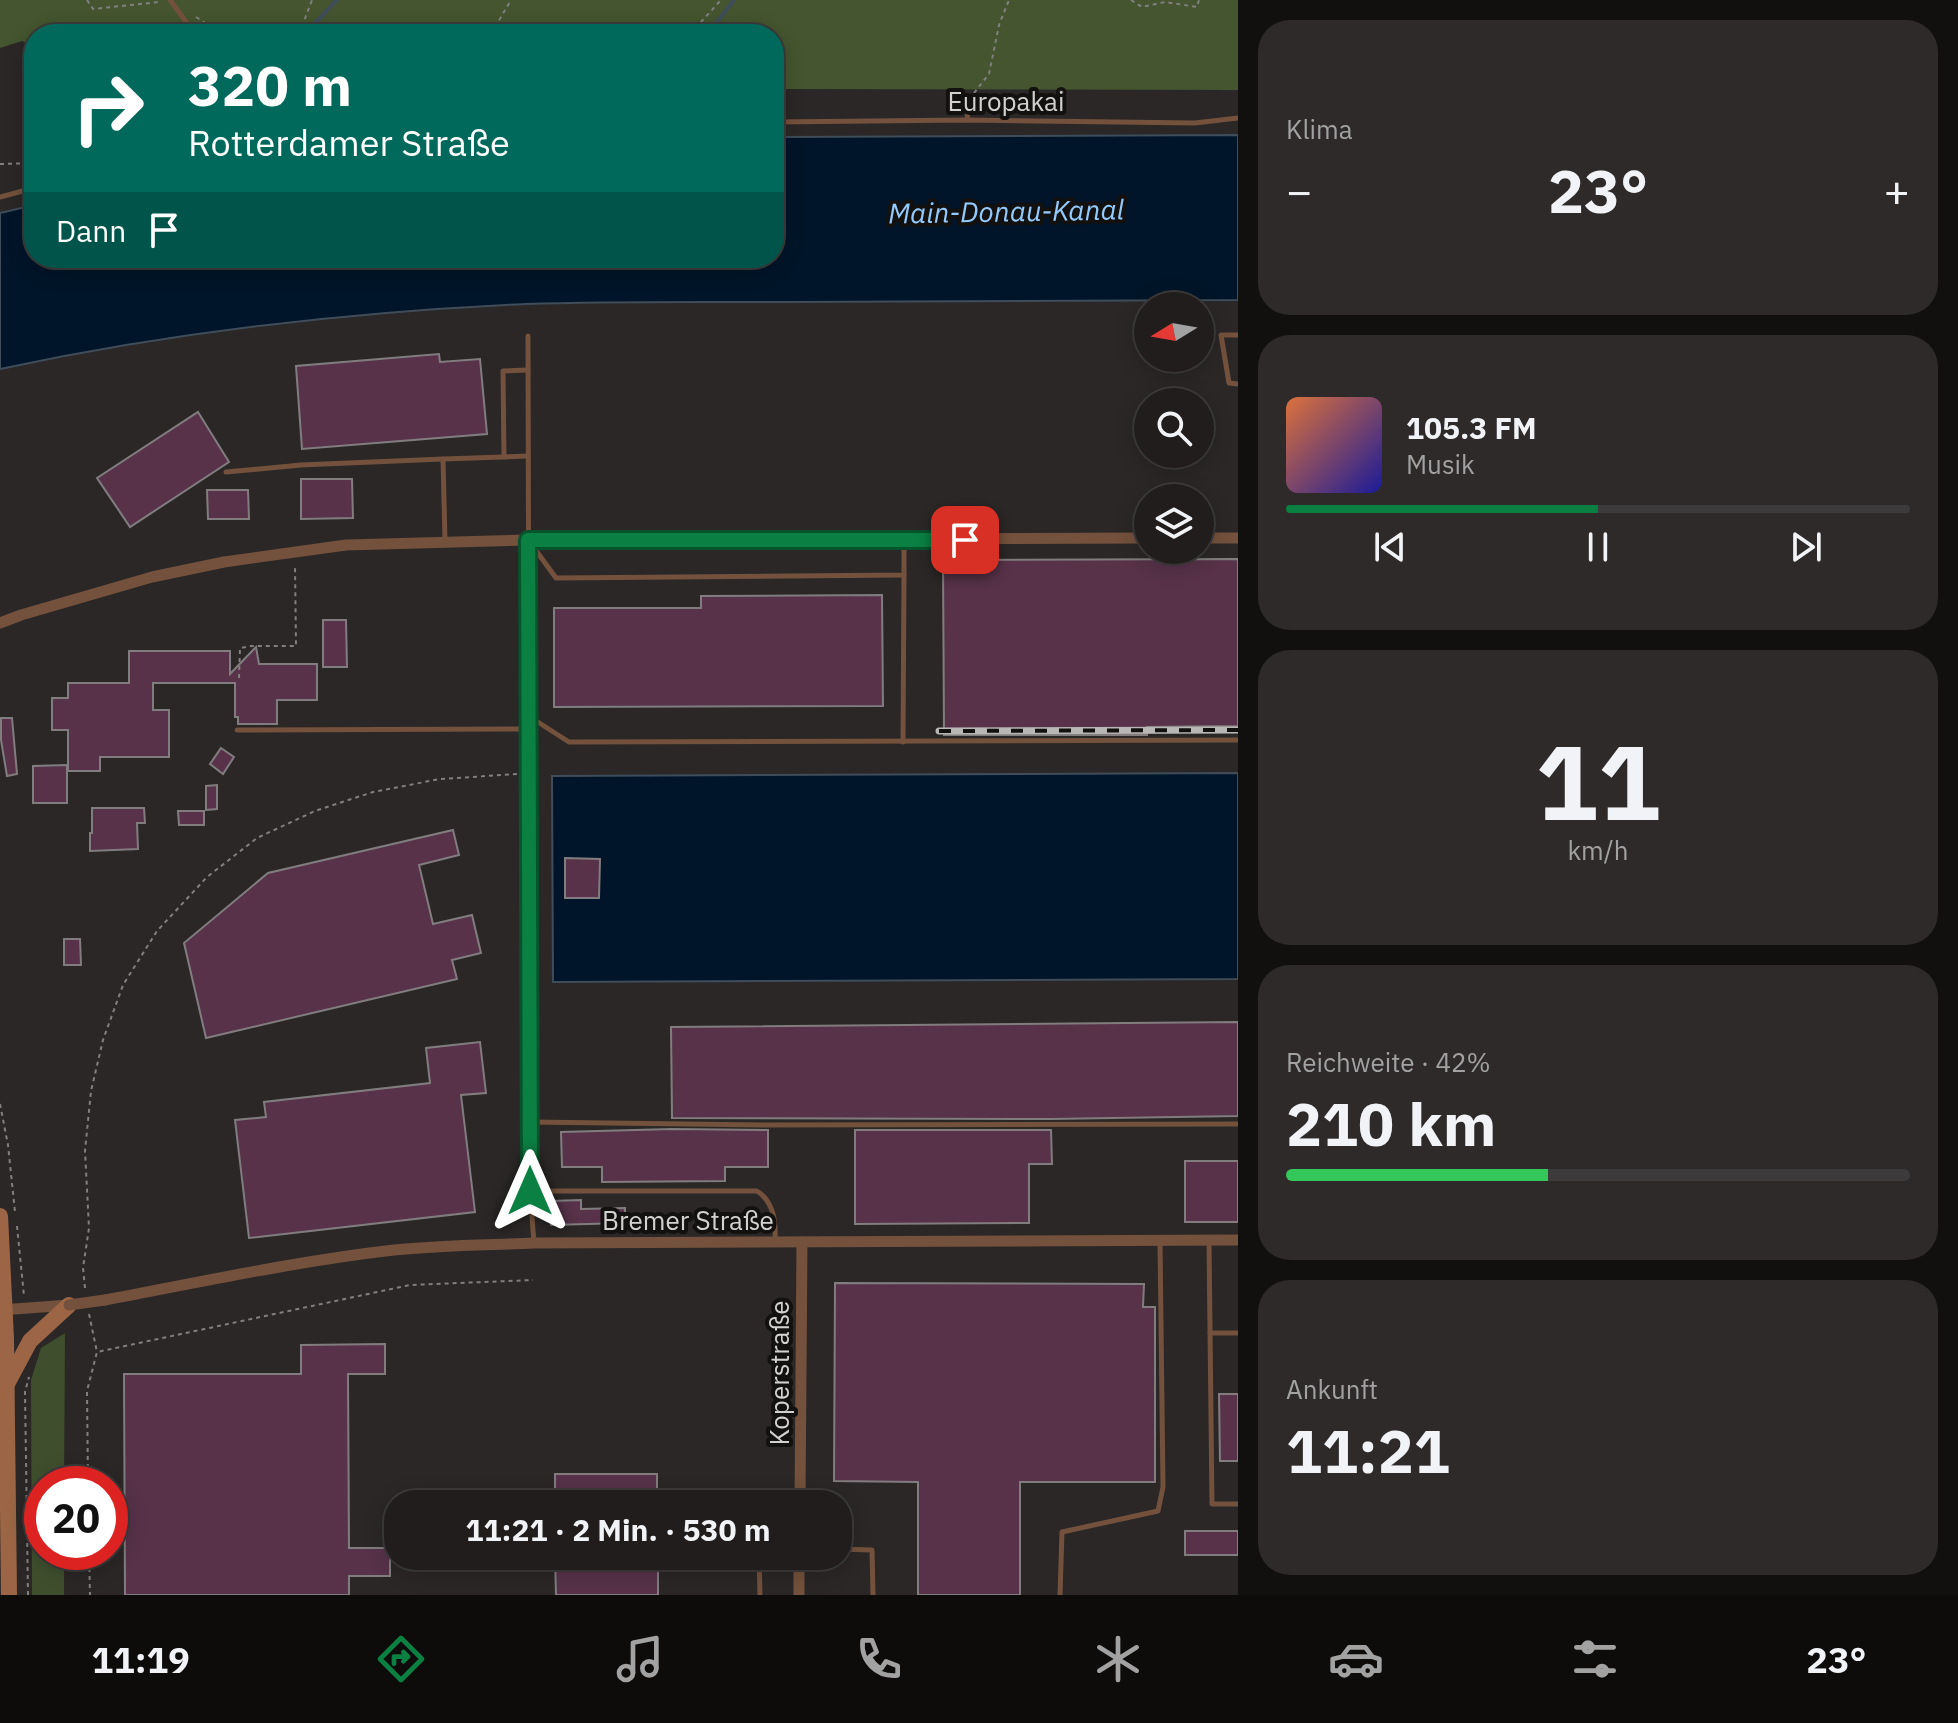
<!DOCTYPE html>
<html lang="de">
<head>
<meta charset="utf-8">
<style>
  body { margin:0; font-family:"IBM Plex Sans",sans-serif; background:#2d2a29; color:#f1f3f6; height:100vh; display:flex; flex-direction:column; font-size:30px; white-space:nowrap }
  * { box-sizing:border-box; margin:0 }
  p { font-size:26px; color:#a2a2a3 }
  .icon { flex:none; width:44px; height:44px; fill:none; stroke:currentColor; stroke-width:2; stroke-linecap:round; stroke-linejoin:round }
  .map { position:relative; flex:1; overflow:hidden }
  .side { display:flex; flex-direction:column; gap:20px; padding:20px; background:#12100f; width:720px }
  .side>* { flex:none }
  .hud { position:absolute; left:24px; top:24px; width:760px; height:244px; border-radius:32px; box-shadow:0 4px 20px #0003,0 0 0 2px #3d3b3b; background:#00695c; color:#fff; overflow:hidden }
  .needle { width:52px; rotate:259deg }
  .tools { position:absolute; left:1134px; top:292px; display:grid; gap:16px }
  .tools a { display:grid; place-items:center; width:80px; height:80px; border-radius:50%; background:#201d1c; box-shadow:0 4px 20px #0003,0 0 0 2px #3d3b3b; font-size:40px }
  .speed { position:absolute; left:24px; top:1466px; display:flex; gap:16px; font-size:40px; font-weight:700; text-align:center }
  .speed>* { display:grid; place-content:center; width:104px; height:104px; border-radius:50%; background:#201d1c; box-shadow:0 4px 20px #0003,0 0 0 2px #3d3b3b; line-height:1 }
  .speed .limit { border:12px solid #d22; background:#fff; color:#111 }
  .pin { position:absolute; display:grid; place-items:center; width:68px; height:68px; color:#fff; margin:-34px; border-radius:16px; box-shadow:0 4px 12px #0006 }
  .me { position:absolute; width:88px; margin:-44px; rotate:0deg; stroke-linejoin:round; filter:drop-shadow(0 0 6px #0008) }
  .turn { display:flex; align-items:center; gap:28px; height:168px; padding:0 32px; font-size:36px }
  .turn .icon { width:104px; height:104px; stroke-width:2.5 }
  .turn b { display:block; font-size:56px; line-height:68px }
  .then { display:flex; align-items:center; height:76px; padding:0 32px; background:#0003; gap:16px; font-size:30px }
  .big { font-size:60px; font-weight:700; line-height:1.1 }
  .side .card { flex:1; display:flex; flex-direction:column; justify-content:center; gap:12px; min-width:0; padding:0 28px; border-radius:32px; background:#2d2a29 }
  .side .dial { align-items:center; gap:0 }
  .dial b { font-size:104px; line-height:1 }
  .song { display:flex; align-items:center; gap:24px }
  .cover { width:96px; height:96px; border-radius:12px; background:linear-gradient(135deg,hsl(20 70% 55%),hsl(240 70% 35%)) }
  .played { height:8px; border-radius:4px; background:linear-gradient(90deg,#0b8043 50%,#3d3b3b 50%) }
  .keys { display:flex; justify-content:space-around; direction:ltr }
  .heat { display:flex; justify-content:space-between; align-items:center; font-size:44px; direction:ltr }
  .charge { height:12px; border-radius:6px; background:linear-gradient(90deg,#34c759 42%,#3d3b3b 0) }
  .trip { position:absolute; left:384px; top:1490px; width:468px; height:80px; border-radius:32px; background:#201d1c; box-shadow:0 4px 20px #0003,0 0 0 2px #3d3b3b; font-weight:700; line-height:80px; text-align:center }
  .tab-bar { display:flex; height:128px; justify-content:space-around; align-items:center; background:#0d0c0b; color:#a2a2a3 }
  .tab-bar .icon { width:56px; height:56px }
  .tab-bar .selected { color:#0b8043 }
  .tab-bar b { font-size:36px; color:#f1f3f6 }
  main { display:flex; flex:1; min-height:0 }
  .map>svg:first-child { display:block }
  .green { fill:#3f4f2d }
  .forest { fill:#44552f }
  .water { fill:#001529; stroke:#3f4d5b; stroke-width:2 }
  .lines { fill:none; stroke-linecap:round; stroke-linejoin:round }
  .stream { stroke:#3f4d5b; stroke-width:4 }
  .building { fill:#573249; stroke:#817d7f; stroke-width:2 }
  .path { stroke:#82807f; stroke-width:2; stroke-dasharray:4 4; stroke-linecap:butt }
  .service { stroke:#73513c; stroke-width:5 }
  .minor { stroke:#73513c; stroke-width:11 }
  .secondary { stroke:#9c6646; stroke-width:16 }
  .rail-casing { stroke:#b9b7b6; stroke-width:7 }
  .rail { stroke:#121110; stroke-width:4; stroke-dasharray:12; stroke-linecap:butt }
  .minor-bridge { stroke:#73513c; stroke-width:11 }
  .route-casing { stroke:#07532c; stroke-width:20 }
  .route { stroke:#0b8043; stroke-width:14 }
  .labels { text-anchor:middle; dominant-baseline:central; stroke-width:8; stroke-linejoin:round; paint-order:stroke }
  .street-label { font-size:26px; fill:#d3d1d0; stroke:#121110 }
  .water-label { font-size:28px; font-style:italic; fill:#93cafd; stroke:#121110 }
</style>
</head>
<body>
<main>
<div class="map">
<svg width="1238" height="1595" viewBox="0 0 1238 1595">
  <rect width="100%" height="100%" fill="#2a2726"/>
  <!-- green -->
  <path class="green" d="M65,1333L64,1484H42V1552H64V1595H32L31,1380L41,1348Z"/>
  <!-- forest -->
  <path class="forest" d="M0,0H1238V90L774,89V34H34V46L22,41L0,48Z"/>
  <!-- water -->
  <g class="water">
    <path d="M1238,135V300C1088,301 938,302 788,302C701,302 614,301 526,304C350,312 173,332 0,369V213L34,205V258H774V137Z"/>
    <path d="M1238,773V979L553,982L552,776Z"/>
  </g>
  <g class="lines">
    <!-- stream -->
    <g class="stream">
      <path d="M305,34L337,0"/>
      <path d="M708,34L734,0"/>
    </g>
  </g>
  <!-- building -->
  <g class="building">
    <path d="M439,354L440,362L480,359L487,434L302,449L296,366Z"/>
    <path d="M198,412L229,462L130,527L97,478Z"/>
    <path d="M301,479H352L353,518L301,519Z"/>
    <path d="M207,490H248L249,519H208Z"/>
    <path d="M1238,559V726L1147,727V735H944L943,560Z"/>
    <path d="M882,595L883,706L554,707V608H701V596Z"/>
    <path d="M323,620H346L347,667H323Z"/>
    <path d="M256,647L259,664H317V700H277V724H238V717H235V683H153V710H169V757H100V771H68V730H52V698H68V683H129V651H230V674Z"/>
    <path d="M1,718H12L17,774L7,776L1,740Z"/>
    <path d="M221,748L234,757L223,774L210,764Z"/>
    <path d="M67,765V803H33V766Z"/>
    <path d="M217,785V809L206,810V786Z"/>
    <path d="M92,808H144L145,823H137L138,849L90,851V833H92Z"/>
    <path d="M178,811H204V825H179Z"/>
    <path d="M453,830L459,855L419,865L433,924L472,915L481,953L452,960L457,979L206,1038L184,943L268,873Z"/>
    <path d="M565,858L600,859L599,898H565Z"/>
    <path d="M64,939H80L81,965H64Z"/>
    <path d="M1238,1022V1116L1051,1119L672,1118L671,1027Z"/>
    <path d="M480,1042L486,1093L461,1095L475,1212L249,1238L235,1120L266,1117L264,1102L430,1083L426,1048Z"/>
    <path d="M672,1129L768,1130V1167H725V1181L602,1182V1167H562L561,1132Z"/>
    <path d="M855,1130H1051L1052,1164H1029V1223L855,1224Z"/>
    <rect x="1185" y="1161" width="53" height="61"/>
    <path d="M581,1200V1209L625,1208V1223L551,1225L550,1201Z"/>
    <path d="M835,1283L1144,1284L1143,1307H1155V1482H1020V1595H918V1482L834,1481Z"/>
    <path d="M385,1344V1374H348L349,1548H390V1576H349V1595H125L124,1374H301V1345Z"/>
    <path d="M1219,1394H1238V1461H1220Z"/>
    <rect x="555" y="1474" width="102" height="30"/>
    <rect x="1185" y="1531" width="53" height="24"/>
    <path d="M555,1556H658V1595H556Z"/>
  </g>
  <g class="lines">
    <!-- path -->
    <g class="path">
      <path d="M87,0L93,9L159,2"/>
      <path d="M1131,0L1142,7L1165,2L1197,7L1199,0"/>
      <path d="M196,17L222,34"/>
      <path d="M299,34L312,0"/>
      <path d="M491,34L511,0"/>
      <path d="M690,34L721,0"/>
      <path d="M974,93L989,74L999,25L1009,0"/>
      <path d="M0,164L34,163"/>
      <path d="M239,678L240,648L251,646H296L295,565"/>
      <path d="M0,1104L8,1145L15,1212"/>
      <path d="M17,1226L24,1296"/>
      <path d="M85,1288L83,1268L89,1228L85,1151L91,1091L103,1040L123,985L157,931L207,877L257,838L315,811L373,792L440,779L518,774"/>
      <path d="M89,1314L97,1352"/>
      <path d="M88,1484L87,1391L97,1352L410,1285L533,1280"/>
      <path d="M89,1552L90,1595"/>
      <path d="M28,1595L25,1392L29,1377"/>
    </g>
    <!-- service -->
    <g class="service">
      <path d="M170,0L195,34"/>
      <path d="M967,120L969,100"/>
      <path d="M774,122L967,120L1195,123L1238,118"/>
      <path d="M0,197L34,188"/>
      <path d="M1238,335H1221L1229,383L1238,384"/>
      <path d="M528,336L530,1191L534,1243"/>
      <path d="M504,457L503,371L528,370"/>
      <path d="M443,459L528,456"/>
      <path d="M226,472L301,465L443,459L445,541"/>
      <path d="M529,541L556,578L904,575V540"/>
      <path d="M530,717L569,742L1238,740"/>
      <path d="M237,730L529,729"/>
      <path d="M903,742L904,575"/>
      <path d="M530,1122L765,1125L1238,1124"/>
      <path d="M530,1191H757C774,1202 776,1222 775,1241"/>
      <path d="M1209,1241L1212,1504H1238"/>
      <path d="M1210,1333H1238"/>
      <path d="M838,1549L872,1550L873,1595"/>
      <path d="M759,1556L760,1595"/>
      <path d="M1060,1595L1062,1532L1158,1511L1163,1487L1160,1242"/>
    </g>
    <!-- minor -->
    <g class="minor">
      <path d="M1200,538H1238"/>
      <path d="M0,623L21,615L152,577L224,562L346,545L528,540L1148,538"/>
      <path d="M105,1300C201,1282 297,1261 394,1250C440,1245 488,1245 534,1243L1238,1240"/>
      <path d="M1,1310L69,1305"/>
      <path d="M800,1504L802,1242"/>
      <path d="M799,1595V1556"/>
    </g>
    <!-- secondary -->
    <g class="secondary">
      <path d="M0,1216L6,1339L9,1595"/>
      <path d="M7,1384L30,1341L69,1305"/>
    </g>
    <!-- rail casing -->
    <g class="rail-casing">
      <path id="rail" d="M939,731L1238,730"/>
    </g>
    <!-- rail -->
    <use href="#rail" class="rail"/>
    <!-- minor-bridge -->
    <path class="minor-bridge" d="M69,1305L105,1300"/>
  </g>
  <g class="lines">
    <!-- route casing -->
    <g class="route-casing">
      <path id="route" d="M530,1191L528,540H965"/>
    </g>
    <!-- route -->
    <use href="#route" class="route"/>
  </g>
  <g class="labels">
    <!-- street labels -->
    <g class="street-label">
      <text x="1006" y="101">Europakai</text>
      <text x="688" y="1220">Bremer Straße</text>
      <text transform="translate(779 1373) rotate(-90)">Koperstraße</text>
    </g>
    <!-- water labels -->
    <g class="water-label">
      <text transform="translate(1006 211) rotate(-1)">Main-Donau-Kanal</text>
    </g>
  </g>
</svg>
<div class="tools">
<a><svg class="needle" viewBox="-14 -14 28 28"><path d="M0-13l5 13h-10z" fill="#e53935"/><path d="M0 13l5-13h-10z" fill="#a2a2a3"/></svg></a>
<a><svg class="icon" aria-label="search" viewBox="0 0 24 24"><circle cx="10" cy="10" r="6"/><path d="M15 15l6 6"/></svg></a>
<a><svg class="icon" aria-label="layers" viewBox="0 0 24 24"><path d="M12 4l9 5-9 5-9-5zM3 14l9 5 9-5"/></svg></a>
</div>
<div class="speed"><div class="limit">20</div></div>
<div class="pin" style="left:965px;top:540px;background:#d93025"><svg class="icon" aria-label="arrive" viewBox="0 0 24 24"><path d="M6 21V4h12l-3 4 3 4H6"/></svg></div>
<svg class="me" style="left:530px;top:1191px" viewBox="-20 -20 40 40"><path d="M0-17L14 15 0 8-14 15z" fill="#0b8043" stroke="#fff" stroke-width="4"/></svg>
<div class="trip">11:21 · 2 Min. · 530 m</div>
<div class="hud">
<div class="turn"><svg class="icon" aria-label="right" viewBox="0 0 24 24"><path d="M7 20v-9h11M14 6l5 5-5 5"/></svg><div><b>320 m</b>Rotterdamer Straße</div></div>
<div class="then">Dann<svg class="icon" aria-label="arrive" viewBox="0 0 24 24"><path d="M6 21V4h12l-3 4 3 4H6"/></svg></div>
</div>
</div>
<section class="side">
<div class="card"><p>Klima</p>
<div class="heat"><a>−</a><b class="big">23°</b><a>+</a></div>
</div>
<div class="card">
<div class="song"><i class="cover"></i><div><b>105.3 FM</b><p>Musik</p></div></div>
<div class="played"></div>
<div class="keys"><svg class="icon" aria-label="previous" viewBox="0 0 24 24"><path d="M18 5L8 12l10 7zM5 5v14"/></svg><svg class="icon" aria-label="pause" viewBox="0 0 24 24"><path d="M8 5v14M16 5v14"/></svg><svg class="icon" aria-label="next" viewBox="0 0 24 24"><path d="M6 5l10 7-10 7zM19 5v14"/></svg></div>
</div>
<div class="card dial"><b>11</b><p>km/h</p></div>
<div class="card"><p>Reichweite · 42%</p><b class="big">210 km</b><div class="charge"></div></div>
<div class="card"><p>Ankunft</p><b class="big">11:21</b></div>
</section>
</main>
<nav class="tab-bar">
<b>11:19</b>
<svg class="icon selected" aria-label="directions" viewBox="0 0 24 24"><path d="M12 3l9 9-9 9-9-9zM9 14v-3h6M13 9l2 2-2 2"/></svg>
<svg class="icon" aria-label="music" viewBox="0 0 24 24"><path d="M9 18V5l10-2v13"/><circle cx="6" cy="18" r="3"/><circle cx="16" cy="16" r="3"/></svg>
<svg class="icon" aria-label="phone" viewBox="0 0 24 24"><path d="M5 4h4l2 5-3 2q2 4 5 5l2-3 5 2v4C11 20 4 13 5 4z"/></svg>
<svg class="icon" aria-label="climate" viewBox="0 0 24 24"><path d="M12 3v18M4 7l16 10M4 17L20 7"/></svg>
<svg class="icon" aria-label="car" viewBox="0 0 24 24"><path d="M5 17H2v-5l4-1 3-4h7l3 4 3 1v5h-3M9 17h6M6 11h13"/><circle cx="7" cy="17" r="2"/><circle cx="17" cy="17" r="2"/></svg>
<svg class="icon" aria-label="filters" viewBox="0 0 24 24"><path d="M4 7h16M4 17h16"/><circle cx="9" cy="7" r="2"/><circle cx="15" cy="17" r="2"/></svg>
<b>23°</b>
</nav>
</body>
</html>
